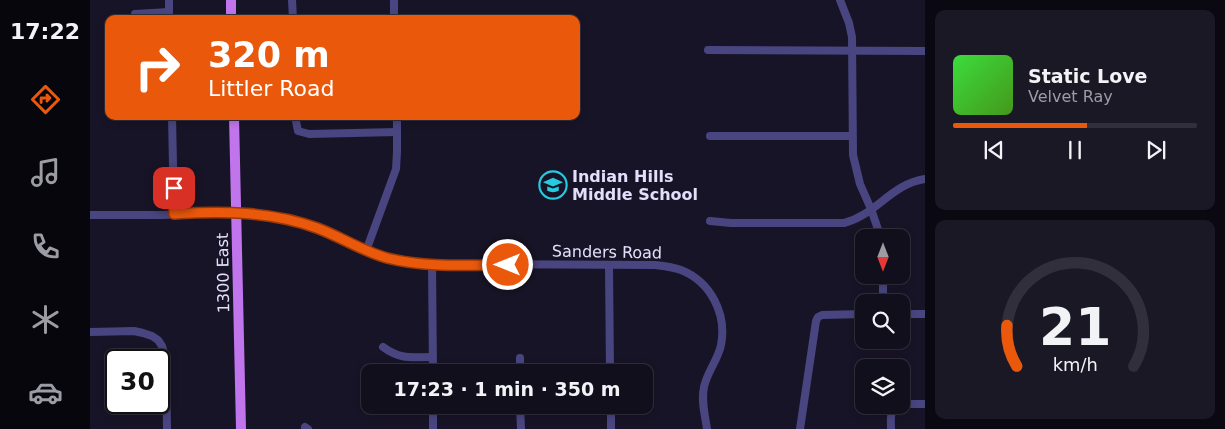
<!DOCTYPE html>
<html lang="en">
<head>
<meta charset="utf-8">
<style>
  body { margin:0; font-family:"DejaVu Sans",sans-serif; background:#1b1826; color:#f1f3f6; height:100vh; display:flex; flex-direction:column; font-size:19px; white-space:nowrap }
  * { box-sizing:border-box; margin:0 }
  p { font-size:16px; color:#9c9ca4 }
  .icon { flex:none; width:28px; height:28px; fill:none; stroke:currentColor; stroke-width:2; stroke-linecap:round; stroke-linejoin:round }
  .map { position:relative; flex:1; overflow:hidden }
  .sheet { display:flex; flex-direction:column; gap:10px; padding:10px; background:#0a0810; width:300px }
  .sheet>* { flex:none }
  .top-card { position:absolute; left:15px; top:15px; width:475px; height:105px; border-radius:10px; box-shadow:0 2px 8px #0003,0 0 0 1px #312f3b; background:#ea580c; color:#fff; overflow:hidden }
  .needle { width:32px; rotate:180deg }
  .fabs { position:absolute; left:765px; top:229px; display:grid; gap:10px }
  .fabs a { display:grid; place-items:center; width:55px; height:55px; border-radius:10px; background:#120f1d; box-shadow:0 2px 8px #0003,0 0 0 1px #312f3b; font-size:25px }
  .speed { position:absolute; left:15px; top:349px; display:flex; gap:10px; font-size:25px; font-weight:700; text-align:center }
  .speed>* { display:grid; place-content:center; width:65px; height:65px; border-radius:50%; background:#120f1d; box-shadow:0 2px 8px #0003,0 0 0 1px #312f3b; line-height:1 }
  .speed .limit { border:2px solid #111; border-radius:8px; background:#fff; color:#111 }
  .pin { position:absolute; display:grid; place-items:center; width:42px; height:42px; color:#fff; margin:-21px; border-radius:10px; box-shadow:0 2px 8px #0006 }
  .me { position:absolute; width:55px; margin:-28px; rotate:270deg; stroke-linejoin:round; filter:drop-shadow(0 0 4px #0008) }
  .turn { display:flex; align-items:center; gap:18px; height:105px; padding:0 20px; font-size:22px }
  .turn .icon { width:65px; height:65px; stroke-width:2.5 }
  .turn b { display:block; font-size:35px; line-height:42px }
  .sheet .tile { flex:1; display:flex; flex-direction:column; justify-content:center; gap:8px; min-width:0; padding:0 18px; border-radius:10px; background:#1b1826 }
  .sheet .dial { align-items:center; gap:0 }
  .dial svg { height:130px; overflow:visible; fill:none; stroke:#312f3b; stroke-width:7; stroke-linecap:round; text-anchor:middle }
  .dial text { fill:#f1f3f6; stroke:none }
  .song { display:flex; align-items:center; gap:15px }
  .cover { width:60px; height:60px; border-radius:8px; background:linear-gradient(135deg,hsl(120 70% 55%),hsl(100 70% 35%)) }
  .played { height:5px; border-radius:2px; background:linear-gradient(90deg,#ea580c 55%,#312f3b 55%) }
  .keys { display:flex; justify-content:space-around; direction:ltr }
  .trip { position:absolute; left:271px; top:364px; width:292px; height:50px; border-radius:10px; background:#120f1d; box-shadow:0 2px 8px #0003,0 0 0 1px #312f3b; font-weight:600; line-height:50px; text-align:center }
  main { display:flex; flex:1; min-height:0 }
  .tabs { display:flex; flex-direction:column; width:90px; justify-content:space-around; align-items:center; background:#07060c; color:#9c9ca4 }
  .tabs .icon { width:35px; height:35px }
  .tabs .current { color:#ea580c }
  .tabs b { font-size:22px; color:#f1f3f6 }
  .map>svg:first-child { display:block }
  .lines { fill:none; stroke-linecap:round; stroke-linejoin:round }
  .minor { stroke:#494580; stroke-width:8 }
  .major { stroke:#c175ec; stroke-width:10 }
  .route-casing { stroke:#983908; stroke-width:12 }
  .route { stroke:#ea580c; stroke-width:9 }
  .labels { text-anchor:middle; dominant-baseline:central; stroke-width:5; stroke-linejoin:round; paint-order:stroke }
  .poi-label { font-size:16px; font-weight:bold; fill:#e2dffb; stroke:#181427; text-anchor:start }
  .street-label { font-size:16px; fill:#e2dffb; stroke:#181427 }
</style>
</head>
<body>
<main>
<nav class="tabs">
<b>17:22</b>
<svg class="icon current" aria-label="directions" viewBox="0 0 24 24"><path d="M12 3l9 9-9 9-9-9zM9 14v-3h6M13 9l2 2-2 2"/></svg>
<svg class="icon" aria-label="music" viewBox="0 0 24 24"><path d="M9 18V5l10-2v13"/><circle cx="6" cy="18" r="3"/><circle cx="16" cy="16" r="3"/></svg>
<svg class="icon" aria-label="phone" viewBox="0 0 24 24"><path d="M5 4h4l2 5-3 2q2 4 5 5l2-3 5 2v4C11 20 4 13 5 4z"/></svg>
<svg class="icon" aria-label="climate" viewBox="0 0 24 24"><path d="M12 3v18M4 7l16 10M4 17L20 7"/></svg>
<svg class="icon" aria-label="car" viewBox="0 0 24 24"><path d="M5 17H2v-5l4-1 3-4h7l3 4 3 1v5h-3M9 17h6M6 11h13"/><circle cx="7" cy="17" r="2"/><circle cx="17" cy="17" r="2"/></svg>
</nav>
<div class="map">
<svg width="835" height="429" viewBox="0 0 835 429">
  <rect width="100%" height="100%" fill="#181427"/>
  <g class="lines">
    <!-- minor -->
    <g class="minor">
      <path d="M79,0V19"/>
      <path d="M202,0L203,19"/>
      <path d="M304,0V19"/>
      <path d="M750,0L759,23L762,37L763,155L770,184L781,209L791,238"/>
      <path d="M45,14L79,12"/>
      <path d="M618,50L835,51"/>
      <path d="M82,116L84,214"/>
      <path d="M205,116L208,131L219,134L307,132"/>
      <path d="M620,136H762"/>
      <path d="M0,215H71L96,214H169L190,217L229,229L276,251L297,258L319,262L342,264L565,265C574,266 583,267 591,270C621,282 637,314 631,345C628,360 617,372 614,387C611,401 615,415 617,429"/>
      <path d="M620,221L641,223H754C786,215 801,184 835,179"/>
      <path d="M276,251L306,169L307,152V116"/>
      <path d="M342,264L343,372"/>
      <path d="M519,266L520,372"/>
      <path d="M793,275V302"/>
      <path d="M811,314H835"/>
      <path d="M0,332L44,331L53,333L62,336L68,340L72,346L76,360L77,429"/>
      <path d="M293,347C311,360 321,357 342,357"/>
      <path d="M430,358V372"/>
      <path d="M811,404H835"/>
      <path d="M343,405V429"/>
      <path d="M430,405L431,429"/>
      <path d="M521,405V429"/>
      <path d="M215,427L218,429"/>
      <path d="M710,429L726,321L728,317L732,315L774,314"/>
      <path d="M801,429C801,421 799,409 808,405"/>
    </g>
    <!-- major -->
    <g class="major">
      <path d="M141,0V19"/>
      <path d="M144,116L151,429"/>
    </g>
  </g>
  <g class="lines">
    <!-- route casing -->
    <g class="route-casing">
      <path id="route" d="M84,188V214C132,211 181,211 227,228C251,237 272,251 297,258C336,268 378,265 418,265"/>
    </g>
    <!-- route -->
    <use href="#route" class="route"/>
  </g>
  <!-- icons -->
  <defs>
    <g id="school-ring" transform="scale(1.4375)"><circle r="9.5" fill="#181427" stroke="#25cbe1" stroke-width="1.5"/><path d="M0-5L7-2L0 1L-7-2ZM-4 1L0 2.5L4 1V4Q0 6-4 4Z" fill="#25cbe1"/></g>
  </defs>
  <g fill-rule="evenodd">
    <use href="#school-ring" x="463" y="185"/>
  </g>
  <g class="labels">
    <!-- poi labels -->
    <g class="poi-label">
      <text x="482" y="176">Indian Hills<tspan x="482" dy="18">Middle School</tspan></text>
    </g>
    <!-- street labels -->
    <g class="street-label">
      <text transform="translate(517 252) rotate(1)">Sanders Road</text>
      <text transform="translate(133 273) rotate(-91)">1300 East</text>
    </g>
  </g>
</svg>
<div class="fabs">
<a><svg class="needle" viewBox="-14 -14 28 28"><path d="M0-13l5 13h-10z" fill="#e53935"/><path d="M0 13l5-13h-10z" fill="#9c9ca4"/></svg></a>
<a><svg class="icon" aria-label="search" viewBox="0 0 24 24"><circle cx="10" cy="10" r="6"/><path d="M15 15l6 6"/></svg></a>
<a><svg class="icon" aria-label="layers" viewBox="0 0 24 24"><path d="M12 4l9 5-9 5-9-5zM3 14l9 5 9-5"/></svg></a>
</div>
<div class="speed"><div class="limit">30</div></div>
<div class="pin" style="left:84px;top:188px;background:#d93025"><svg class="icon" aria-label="arrive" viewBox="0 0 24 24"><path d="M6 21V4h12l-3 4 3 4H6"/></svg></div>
<svg class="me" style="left:418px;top:265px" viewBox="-20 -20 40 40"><circle r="17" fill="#ea580c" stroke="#fff" stroke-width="3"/><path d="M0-11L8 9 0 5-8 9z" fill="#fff"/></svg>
<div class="trip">17:23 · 1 min · 350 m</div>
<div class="top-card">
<div class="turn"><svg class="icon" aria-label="right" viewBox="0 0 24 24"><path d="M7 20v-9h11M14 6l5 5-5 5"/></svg><div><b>320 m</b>Littler Road</div></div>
</div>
</div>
<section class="sheet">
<div class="tile">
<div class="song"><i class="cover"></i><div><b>Static Love</b><p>Velvet Ray</p></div></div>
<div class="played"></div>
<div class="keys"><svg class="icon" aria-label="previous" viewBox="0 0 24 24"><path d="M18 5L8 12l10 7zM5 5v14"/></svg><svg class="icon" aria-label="pause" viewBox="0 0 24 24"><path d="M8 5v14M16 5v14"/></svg><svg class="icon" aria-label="next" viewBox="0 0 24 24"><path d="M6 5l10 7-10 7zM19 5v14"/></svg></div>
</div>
<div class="tile dial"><svg viewBox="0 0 100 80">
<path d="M14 69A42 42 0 1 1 86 69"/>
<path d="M14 69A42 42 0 0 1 8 44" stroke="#ea580c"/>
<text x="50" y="56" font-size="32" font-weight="700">21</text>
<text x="50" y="72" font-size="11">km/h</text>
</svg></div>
</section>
</main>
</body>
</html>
